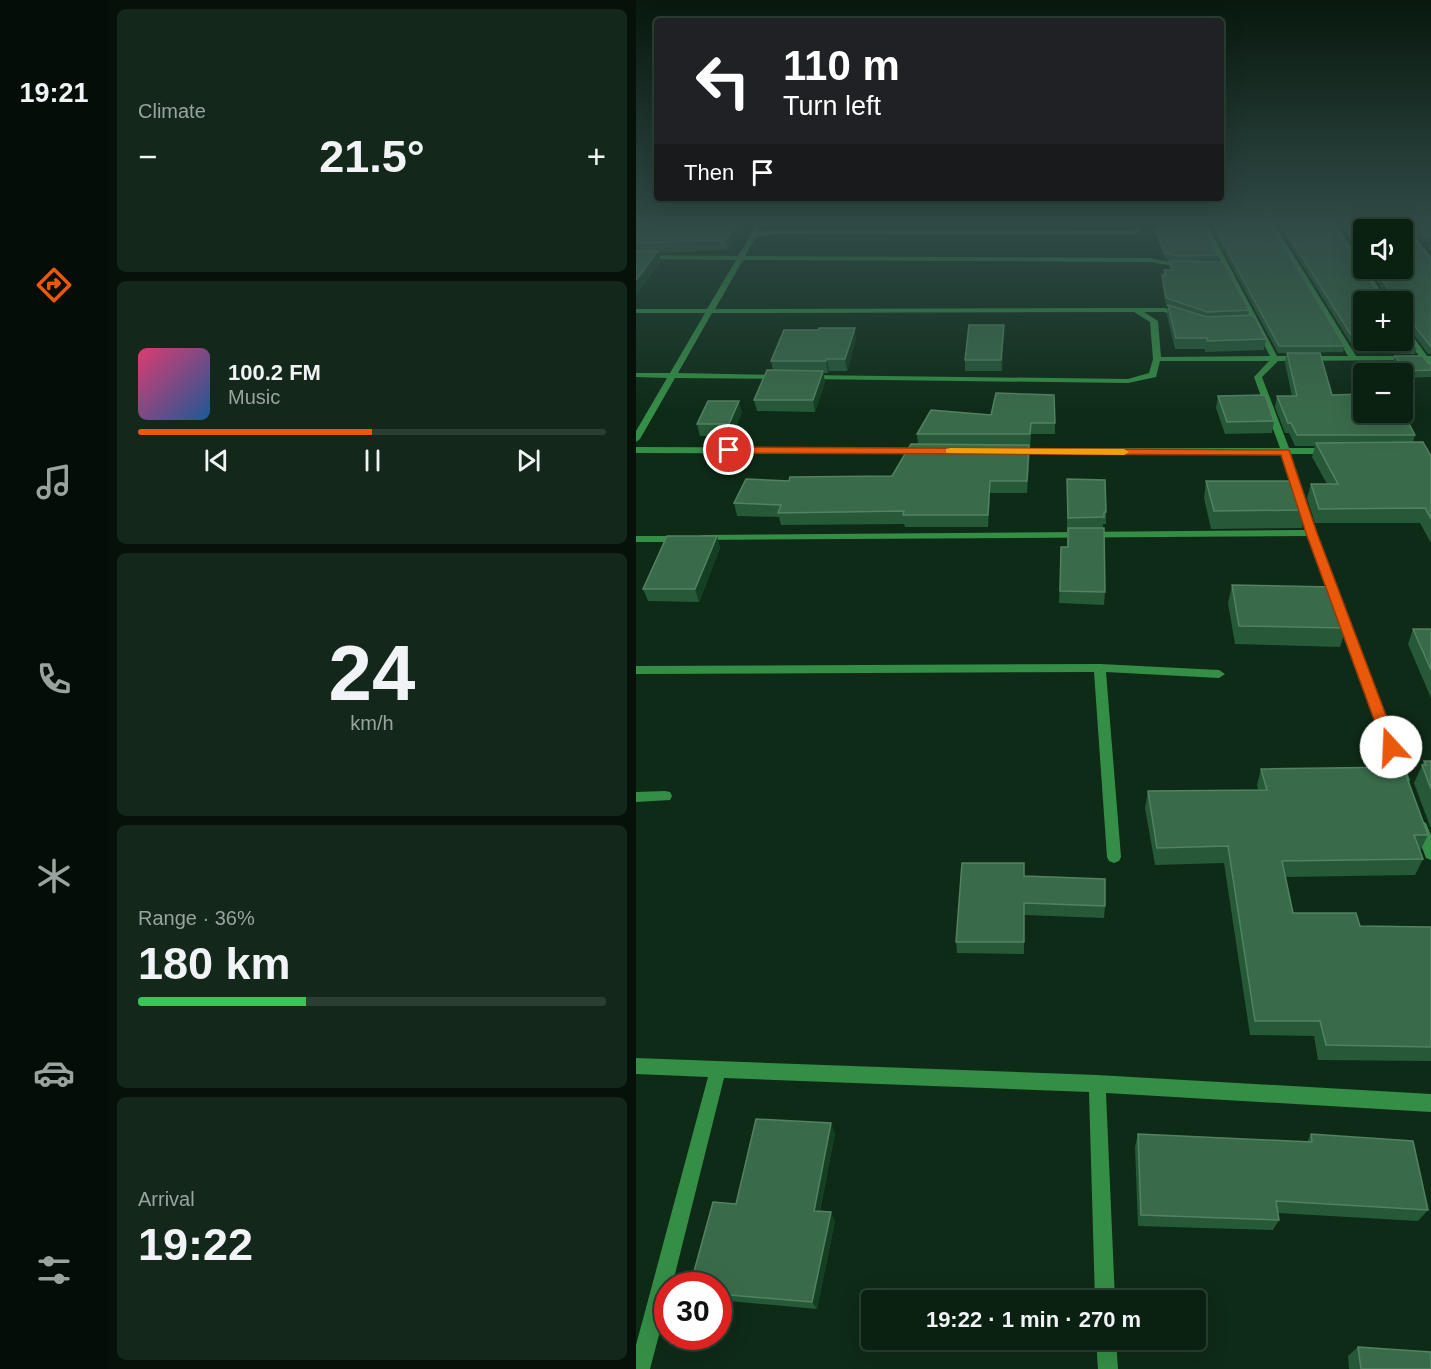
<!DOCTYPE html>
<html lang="en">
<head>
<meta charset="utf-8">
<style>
  body { margin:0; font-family:Helvetica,sans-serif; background:#13281a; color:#f1f3f6; height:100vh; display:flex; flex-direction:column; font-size:22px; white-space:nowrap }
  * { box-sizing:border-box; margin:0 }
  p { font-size:20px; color:#99a39f }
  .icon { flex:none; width:33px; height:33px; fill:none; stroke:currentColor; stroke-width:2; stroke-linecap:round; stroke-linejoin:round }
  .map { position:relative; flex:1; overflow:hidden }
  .panel { display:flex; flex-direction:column; gap:9px; padding:9px; background:#061209; width:528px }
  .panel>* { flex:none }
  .guide { position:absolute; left:18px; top:18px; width:570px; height:183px; border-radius:6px; box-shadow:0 6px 24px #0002,0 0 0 2px #2a3e31; background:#202124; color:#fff; overflow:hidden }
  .buttons { position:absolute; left:717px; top:219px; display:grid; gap:12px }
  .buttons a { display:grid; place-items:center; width:60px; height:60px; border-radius:6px; background:#0a2011; box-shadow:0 6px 24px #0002,0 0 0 2px #2a3e31; font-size:30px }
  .speed { position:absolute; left:18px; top:1272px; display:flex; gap:12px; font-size:30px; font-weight:700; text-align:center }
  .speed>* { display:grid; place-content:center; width:78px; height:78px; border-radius:50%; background:#0a2011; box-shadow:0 6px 24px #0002,0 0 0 2px #2a3e31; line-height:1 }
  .speed .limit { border:9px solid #d22; background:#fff; color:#111 }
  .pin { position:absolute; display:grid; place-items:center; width:51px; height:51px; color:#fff; margin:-26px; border:3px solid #fff; border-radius:50%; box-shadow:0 2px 6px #0007 }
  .me { position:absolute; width:66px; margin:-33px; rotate:340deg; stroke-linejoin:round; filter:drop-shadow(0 0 4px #0008) }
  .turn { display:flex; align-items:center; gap:21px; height:126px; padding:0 30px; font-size:27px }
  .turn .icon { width:78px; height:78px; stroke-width:2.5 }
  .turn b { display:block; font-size:42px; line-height:51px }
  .then { display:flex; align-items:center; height:57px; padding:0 30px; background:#0003; gap:12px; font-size:22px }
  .big { font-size:45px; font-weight:800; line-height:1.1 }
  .panel .card { flex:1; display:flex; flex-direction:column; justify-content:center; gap:9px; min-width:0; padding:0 21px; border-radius:9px; background:#13281a }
  .panel .dial { align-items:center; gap:0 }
  .dial b { font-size:78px; line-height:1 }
  .song { display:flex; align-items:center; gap:18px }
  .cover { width:72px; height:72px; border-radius:9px; background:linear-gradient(135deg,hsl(340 70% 55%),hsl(210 70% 35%)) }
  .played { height:6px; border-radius:3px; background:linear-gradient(90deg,#ea580c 50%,#2a3e31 50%) }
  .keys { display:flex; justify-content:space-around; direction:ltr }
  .heat { display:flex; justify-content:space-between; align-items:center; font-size:33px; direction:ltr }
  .charge { height:9px; border-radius:4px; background:linear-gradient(90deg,#34c759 36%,#2a3e31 0) }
  .trip { position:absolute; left:225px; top:1290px; width:345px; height:60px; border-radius:6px; background:#0a2011; box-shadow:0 6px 24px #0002,0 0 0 2px #2a3e31; font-weight:800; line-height:60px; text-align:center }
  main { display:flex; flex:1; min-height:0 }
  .tabs { display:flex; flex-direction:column; width:108px; justify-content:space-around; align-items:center; background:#040d07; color:#99a39f }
  .tabs .icon { width:42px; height:42px }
  .tabs .active { color:#ea580c }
  .tabs b { font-size:27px; color:#f1f3f6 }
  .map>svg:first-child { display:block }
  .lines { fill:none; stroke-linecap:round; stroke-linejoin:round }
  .minor { fill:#358e46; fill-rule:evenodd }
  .wall { fill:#255938 }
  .shaded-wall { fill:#143f23 }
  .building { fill:#396b4a; stroke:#528262; stroke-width:1.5 }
  .route { fill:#ea580c; stroke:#983908; stroke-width:1.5 }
  .slow { fill:#f59e0b }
</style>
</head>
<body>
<main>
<nav class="tabs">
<b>19:21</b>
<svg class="icon active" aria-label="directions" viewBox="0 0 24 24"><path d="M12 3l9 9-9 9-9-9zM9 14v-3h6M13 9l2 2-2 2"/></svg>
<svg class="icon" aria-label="music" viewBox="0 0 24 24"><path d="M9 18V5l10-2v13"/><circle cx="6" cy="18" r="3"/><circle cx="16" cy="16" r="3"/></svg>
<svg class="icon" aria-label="phone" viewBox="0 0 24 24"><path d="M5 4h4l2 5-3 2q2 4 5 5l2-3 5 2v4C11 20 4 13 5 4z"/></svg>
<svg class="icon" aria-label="climate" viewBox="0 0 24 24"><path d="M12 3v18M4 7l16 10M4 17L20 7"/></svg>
<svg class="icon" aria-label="car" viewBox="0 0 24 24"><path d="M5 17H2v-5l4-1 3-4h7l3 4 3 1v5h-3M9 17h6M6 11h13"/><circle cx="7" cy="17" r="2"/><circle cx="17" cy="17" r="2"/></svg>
<svg class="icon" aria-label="filters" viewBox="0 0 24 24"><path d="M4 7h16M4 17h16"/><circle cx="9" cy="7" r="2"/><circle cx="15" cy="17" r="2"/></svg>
</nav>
<section class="panel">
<div class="card"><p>Climate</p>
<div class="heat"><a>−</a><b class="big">21.5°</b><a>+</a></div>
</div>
<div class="card">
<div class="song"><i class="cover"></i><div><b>100.2 FM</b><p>Music</p></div></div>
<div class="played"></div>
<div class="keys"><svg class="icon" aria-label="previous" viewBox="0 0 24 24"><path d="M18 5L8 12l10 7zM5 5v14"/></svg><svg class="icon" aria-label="pause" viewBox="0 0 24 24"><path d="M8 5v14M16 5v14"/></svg><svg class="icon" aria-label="next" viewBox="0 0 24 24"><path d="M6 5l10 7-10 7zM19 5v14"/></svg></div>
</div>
<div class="card dial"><b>24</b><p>km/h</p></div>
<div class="card"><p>Range · 36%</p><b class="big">180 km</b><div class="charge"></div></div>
<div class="card"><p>Arrival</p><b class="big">19:22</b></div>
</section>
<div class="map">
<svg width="795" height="1369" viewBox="0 0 795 1369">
  <rect width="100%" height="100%" fill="#0e2b17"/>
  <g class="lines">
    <!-- minor -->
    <g class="minor">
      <path d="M122,222H128L122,232L142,230L495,231L499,230V222H505L504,232L495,235L142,234L120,237L109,256L514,258L553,266L550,268L514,262L107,260L79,309L529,308L551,316L547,318L528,312H508L522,321L525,357L634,356L564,222H570L641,356H712L631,222H637L720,356H783L766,333V325H769L791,356H795V369H792L786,360L642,361L626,377L653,448H692L697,451L692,454H655L680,533L774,780L772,784L767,785L762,784L760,780L671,536L63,540V536L67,535L669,530L646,454H379L374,451L379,448H644L618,377L633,361H524L520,377L492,383L172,379L168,377L172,375L492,379L513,373L517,359L514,322L498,312L76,313L42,373L143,375L147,377L143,379L39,378L4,439L0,442V431L31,378L0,377V373H34L69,313H0V309H71L100,260L0,259V255L102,256Z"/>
      <path d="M692,222H698L728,265V268H730L752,302H745Z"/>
      <path d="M762,222H768L795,257V264Z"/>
      <path d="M0,447L287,448L292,451L287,454L0,453Z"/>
      <path d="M0,536H44L49,539L44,542H0Z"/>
      <path d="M464,664L583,670L589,674L583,678L470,672L485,857L483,861L478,863L473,861L471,857L458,672L0,674V666Z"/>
      <path d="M29,791L34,792L36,796L34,800L0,802V792Z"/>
      <path d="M785,821L790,823L795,835V860L790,858L778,827L780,823Z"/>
      <path d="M0,1058L461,1075L795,1094V1112L470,1093L479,1300H459L453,1092L88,1078L36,1286H32V1301L14,1369H0V1345L72,1077L0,1074Z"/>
      <path d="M460,1340H480L482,1369H462Z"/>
    </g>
  </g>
  <!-- wall -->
  <g class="wall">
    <path d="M8,222H109L93,250L22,253L25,261L0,295V231Z"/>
    <path d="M517,222H565L582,255L581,261H559L613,310L612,316L630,339L628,350L569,352V349H539L531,315L532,307L530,306L526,283L528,270H533V261H538L529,259L519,234V228H521Z"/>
    <path d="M572,222H633L709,346L707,352L642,353Z"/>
    <path d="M640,222H694L745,297H751L732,268H766L795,259V354H792L769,323L728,302L781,347L779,354L720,352Z"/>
    <path d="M701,222H765L776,237L775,243H766V230H728V262Z"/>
    <path d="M770,222H795V242H786Z"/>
    <path d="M794,244H795V254L793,250Z"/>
    <path d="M368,325L366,371H329V360Z"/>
    <path d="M220,339L211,371H193L192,373H187L189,382L179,412L121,411L118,400L137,370L135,361Z"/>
    <path d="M651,353L696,395L776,421L774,426L779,435L777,442L795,456V543L784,523H679L671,498L675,484H691L676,457L679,446H659L653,433H649L639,407L641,396H656L649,363Z"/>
    <path d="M759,356L795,364V377L768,378L766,374H765L757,362Z"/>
    <path d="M582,396L638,421L636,433L589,434L580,408Z"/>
    <path d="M295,410L419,423V434H395L391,493H354L352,527H269L268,524L145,525L143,517L101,516L98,503L153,481L256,476L282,444L281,434Z"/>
    <path d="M106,412L96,436H64L61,424Z"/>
    <path d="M570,481L670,510L666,528L575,529L568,498Z"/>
    <path d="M431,491L470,512V524H467V528L469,592L468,605L423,603L425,547H431Z"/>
    <path d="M81,536L84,548L63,602L12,601L7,589Z"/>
    <path d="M596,585L710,628L704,647L599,644L592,603Z"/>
    <path d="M777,629H795V698L772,644Z"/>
    <path d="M788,761H795V829L778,783Z"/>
    <path d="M625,769L792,835L784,851L787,859L779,875L649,877L657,913L724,926L795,927V1061L682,1060L678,1036L614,1035L588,863L519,865L509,808L512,791L622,790L621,785Z"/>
    <path d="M388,876L469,906L468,918L388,915V954L321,953L320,942Z"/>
    <path d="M199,1133L184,1211L199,1221L181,1309L82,1300V1286L100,1204Z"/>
    <path d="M502,1134L671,1142L675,1134L792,1210L782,1221L642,1213L643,1220L637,1230L502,1226L499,1147Z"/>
    <path d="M722,1347L795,1369H713L712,1356Z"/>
  </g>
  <!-- shaded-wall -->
  <g class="shaded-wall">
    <path d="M102,222H109L93,250L90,240Z"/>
    <path d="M22,251L25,261L0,295V280Z"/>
    <path d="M771,316L769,323H766V317Z"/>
    <path d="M368,325V336L366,371L365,360Z"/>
    <path d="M219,328L220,339L211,371L209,359Z"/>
    <path d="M191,359L193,371L192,373L190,361Z"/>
    <path d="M187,371L189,382L179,412L177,400Z"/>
    <path d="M103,401L106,412L96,436L93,424Z"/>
    <path d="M393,445V456L391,493V481Z"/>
    <path d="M354,481V493L352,527V515Z"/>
    <path d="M81,536L84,548L63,602L59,589Z"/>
    <path d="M195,1123L199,1133L182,1219L178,1211Z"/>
    <path d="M195,1212L199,1221L181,1309L176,1302Z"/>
  </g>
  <!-- building -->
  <g class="building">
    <path d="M8,222H102L90,240L0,243V231Z"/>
    <path d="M521,222H565L582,255L542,256L529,253L519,228H525Z"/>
    <path d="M576,222H633L709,346H643Z"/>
    <path d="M644,222H694L745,297H755L756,294L738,268H766V245L782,244L795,259V347L771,316L766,317V302H728V340H766V328L781,347L722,346Z"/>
    <path d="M706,222H765L776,237H766V230H728V253Z"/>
    <path d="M776,222H795V236H788Z"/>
    <path d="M0,251H22L0,280Z"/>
    <path d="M533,261L587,262L613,310L571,312L530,298L526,275H530L528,270H537Z"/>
    <path d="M532,305L571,317L617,315L630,339L571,341V338H540Z"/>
    <path d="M333,325H368L365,360H329Z"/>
    <path d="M183,328H219L209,359H191L190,361H135L148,330H182Z"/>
    <path d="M651,353H684L696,395L728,394V412H766V406L776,421L772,422L779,435H661L655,423H652L641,396H661Z"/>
    <path d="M759,356H787L792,363L795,364V370L770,371Z"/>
    <path d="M131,370L187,371L177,400H118Z"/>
    <path d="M360,393L418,395L419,423H395L394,434H281L295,410L355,415Z"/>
    <path d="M629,395L638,421L591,422L582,396Z"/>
    <path d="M72,401H103L93,424H61Z"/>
    <path d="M787,442L795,456V519L789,508L683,509L675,484H702L680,443Z"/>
    <path d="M275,444L393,445L391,481H354L352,515H267L268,511L142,513L145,505L98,503L110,479L153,481L154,477L256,476Z"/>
    <path d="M431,479L469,480L470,512H468V517L432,518Z"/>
    <path d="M570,481H661L670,510L578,511Z"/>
    <path d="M432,528H468L469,592L424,591L425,547H432Z"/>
    <path d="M31,536H81L59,589H7Z"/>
    <path d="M596,585L697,587L710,628L603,626Z"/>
    <path d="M777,629H795V670Z"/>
    <path d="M788,761H795V789L786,765H790Z"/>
    <path d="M767,767L792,835H778L787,859L646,861L657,913H720L724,926L795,927V1047L690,1045L684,1021H619L592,846L521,848L512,791L631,790L625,769Z"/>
    <path d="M326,863H388V876L469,879V906L388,903V942H320Z"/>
    <path d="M120,1119L195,1123L178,1211L195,1212L176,1302L82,1294V1286H54L77,1202L100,1204Z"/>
    <path d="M502,1134L676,1142L675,1134L777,1141L792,1210L640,1201L643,1220L505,1215Z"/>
    <path d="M722,1347L795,1352V1369H725Z"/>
  </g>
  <!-- sky -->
  <linearGradient id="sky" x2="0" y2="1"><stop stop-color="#08180d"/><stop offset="0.54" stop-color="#304a47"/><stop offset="1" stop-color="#304a47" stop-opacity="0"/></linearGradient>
  <rect width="795" height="413" fill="url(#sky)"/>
  <!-- route -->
  <path class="route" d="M93,447L653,450L681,533L762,747L760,751H750L748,747L670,533L645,455L89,453L88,450Z"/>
  <!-- slow -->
  <path class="slow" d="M314,448L488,449L493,452L488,455L310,453V449Z"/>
</svg>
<div class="buttons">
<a><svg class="icon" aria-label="sound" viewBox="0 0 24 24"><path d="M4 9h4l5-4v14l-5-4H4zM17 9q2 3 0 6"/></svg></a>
<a>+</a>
<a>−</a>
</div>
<div class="speed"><div class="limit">30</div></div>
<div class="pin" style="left:93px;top:450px;background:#d93025"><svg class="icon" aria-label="arrive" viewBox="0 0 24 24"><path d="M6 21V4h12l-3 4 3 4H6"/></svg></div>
<svg class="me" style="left:755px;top:747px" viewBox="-20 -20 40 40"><circle r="19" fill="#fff"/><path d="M0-13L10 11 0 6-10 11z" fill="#ea580c"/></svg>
<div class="trip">19:22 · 1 min · 270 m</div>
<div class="guide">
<div class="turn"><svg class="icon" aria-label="left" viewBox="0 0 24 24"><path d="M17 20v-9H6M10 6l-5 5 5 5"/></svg><div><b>110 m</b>Turn left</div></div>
<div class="then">Then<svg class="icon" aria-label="arrive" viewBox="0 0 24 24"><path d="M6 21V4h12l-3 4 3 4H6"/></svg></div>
</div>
</div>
</main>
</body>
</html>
